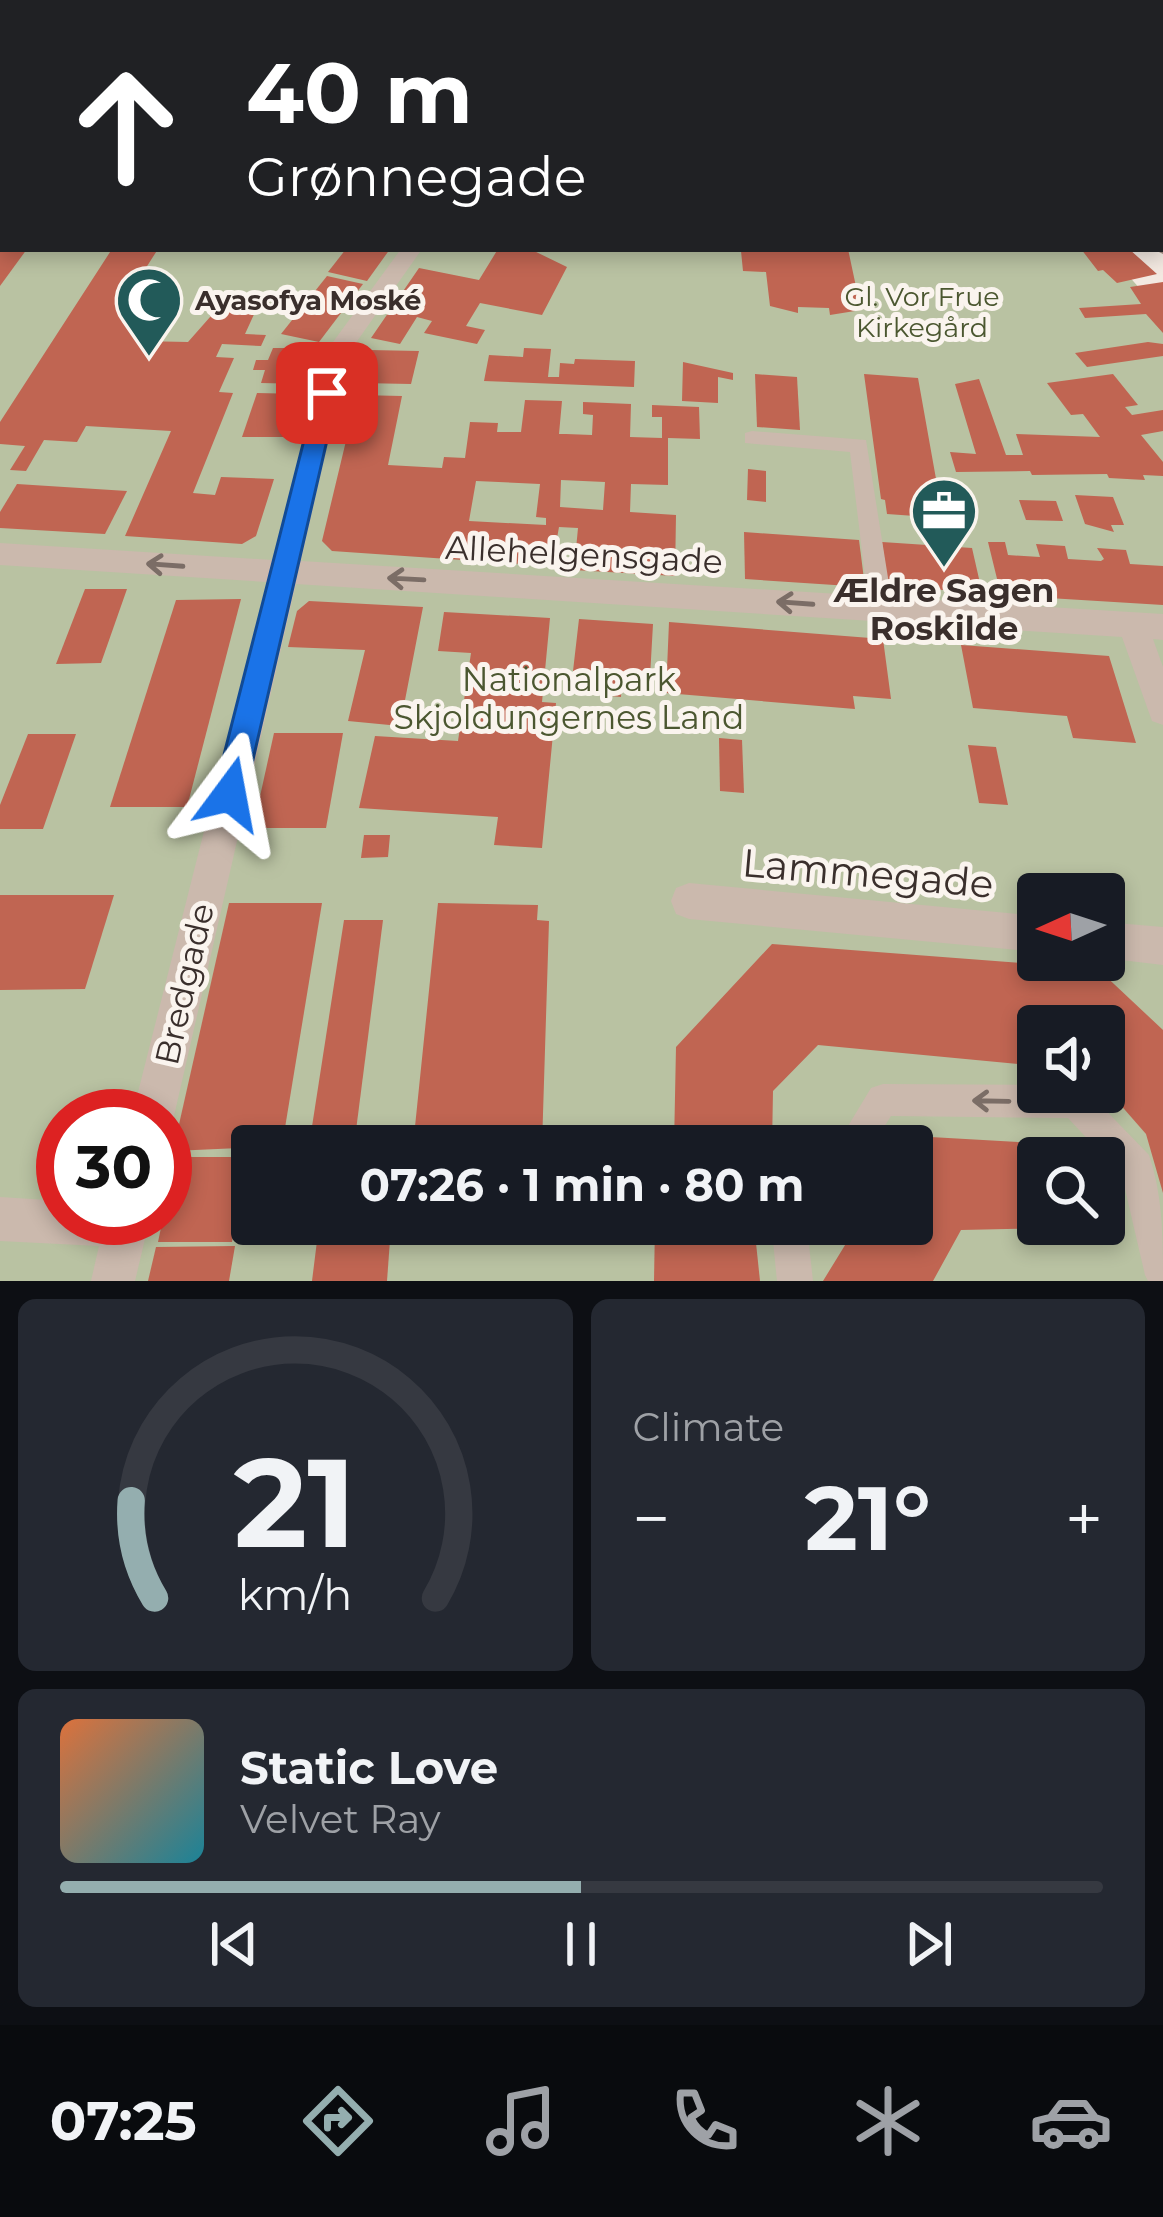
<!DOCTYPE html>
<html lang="en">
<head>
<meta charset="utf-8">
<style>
  body { margin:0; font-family:Montserrat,sans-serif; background:#242831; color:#f1f3f6; height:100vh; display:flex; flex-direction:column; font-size:45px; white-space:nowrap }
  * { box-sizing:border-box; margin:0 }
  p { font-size:39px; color:#9ea1a6 }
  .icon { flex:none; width:66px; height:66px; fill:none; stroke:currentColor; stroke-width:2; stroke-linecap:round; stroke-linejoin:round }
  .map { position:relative; height:1281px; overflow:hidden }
  .side { display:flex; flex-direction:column; gap:18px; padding:18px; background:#0d0f14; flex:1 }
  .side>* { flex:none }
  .hud { position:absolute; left:0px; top:0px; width:1164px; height:252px; box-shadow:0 6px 18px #0003; background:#202124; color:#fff; overflow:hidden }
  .needle { width:78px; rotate:267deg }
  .buttons { position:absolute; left:1017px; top:873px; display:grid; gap:24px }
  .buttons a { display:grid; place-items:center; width:108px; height:108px; border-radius:12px; background:#171b24; box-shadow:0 6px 18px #0003; font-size:60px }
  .speed { position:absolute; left:36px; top:1089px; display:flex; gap:24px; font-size:60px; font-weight:700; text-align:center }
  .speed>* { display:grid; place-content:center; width:156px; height:156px; border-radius:50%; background:#171b24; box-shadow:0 6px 18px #0003; line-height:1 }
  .speed .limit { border:18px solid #d22; background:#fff; color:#111 }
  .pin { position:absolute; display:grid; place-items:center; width:102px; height:102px; color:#fff; margin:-51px; border-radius:24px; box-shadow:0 6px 18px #0006 }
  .me { position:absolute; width:132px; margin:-66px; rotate:13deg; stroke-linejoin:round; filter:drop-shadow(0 0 9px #0008) }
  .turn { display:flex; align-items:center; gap:42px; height:252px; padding:0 48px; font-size:54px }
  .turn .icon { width:156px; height:156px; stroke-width:2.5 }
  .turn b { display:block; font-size:84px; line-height:102px }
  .big { font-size:90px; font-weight:700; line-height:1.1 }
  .side .card { flex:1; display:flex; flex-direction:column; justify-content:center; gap:18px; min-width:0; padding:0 42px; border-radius:18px; background:#242831 }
  .side .dial { align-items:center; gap:0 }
  .dial svg { height:312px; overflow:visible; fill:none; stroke:#363941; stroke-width:7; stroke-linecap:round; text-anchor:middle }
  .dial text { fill:#f1f3f6; stroke:none }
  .song { display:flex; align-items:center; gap:36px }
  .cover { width:144px; height:144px; border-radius:18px; background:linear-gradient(135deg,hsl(20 70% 55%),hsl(190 70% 35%)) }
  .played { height:12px; border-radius:6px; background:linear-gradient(90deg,#94aeaf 50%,#363941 50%) }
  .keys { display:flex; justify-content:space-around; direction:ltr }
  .heat { display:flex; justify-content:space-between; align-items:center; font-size:66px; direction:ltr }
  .side .tiles { flex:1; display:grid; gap:18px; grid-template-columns:1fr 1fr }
  .card:last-child { grid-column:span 2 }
  .trip { position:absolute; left:231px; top:1125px; width:702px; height:120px; border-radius:12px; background:#171b24; box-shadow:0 6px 18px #0003; font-weight:700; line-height:120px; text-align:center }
  .dock { display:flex; height:192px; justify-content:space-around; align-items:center; background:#090b0e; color:#9ea1a6 }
  .dock .icon { width:84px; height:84px }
  .dock .current { color:#94aeaf }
  .dock b { font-size:54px; color:#f1f3f6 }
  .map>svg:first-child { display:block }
  .green { fill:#b9c2a2; fill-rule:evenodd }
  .building { fill:#c06552; fill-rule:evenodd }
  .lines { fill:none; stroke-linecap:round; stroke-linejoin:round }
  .lane { fill:#cbb9ad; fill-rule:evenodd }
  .street { fill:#cbb9ad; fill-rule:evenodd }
  .secondary { fill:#9e887f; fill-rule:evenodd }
  .rail-casing { stroke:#3a2f2c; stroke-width:8 }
  .rail { stroke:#faf4ee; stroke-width:4.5; stroke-dasharray:15; stroke-linecap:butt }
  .oneway { stroke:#7b6d66 }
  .route { fill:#1a73e8; stroke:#114b97; stroke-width:3 }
  .labels { text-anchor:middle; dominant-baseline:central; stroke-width:10; stroke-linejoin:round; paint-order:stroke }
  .far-park-label { font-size:27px; fill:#4b5730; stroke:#faf4ee }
  .far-poi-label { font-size:27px; font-weight:bold; fill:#3a2f2c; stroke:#faf4ee; text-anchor:start }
  .street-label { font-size:33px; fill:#3a2f2c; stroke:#faf4ee }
  .poi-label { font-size:33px; font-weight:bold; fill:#3a2f2c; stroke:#faf4ee }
  .park-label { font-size:33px; fill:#4b5730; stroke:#faf4ee }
  .near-street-label { font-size:39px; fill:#3a2f2c; stroke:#faf4ee }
</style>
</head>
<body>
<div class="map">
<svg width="1163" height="1281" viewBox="0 0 1163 1281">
  <rect width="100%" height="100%" fill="#f3e9e1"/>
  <!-- green -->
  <path class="green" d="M0,0L812,3H3V249H1105L1163,315V1281H0ZM1038,894H1104V960H1038ZM1038,1026H1104V1092H1038ZM63,1116H165V1218H63ZM252,1146H912V1224H252ZM1038,1158H1104V1224H1038Z"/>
  <!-- building -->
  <g class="building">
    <path d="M0,249H27L0,286Z"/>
    <path d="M112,249H158L135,285L166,286L139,341L188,342L218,308L256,310L245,334L266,335L261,346L222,344L216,357L234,358L219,392L233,393L193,493L215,495L221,477L274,479L256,536L242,544L125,536L171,431L86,426L77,442L44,440L26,471L10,470L25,446L0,444V422Z"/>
    <path d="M346,249H390L367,281L328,272Z"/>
    <path d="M498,249H530L567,267L542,315L480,303L466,326L485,330L477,344L424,333L432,321L417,317L400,344L371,338L419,268L479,280Z"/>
    <path d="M765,249H848L861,310L830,315L829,308L798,307V313L770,306L766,272L743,271L741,251Z"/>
    <path d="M1081,249H1129L1157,274L1117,283L1103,270L1098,271Z"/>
    <path d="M327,276L363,284L319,342L281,334Z"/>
    <path d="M1163,282V333L1146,314L1085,318L1079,308L1141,304L1130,287Z"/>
    <path d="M1148,342L1163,344V356L1087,367L1075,353Z"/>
    <path d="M273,348H316L305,384L261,383L265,370H253L256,360H268Z"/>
    <path d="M524,348L551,349L548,377H559L560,363L574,364L575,359L635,361L634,387L484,381L489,355L523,357Z"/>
    <path d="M369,350L419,351L411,384L360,383Z"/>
    <path d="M683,362L733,373V380L718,377V403L682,401Z"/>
    <path d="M755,374L797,377L800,430L757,427Z"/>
    <path d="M864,374L918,378L943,518L887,514L885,500L881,499Z"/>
    <path d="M1113,374L1138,405L1125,407L1132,415L1163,410V431L1141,435L1163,462V476L1143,475L1145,480L1109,478L1107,474L1032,475L1030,471L956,472L950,452L976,454L955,384L979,379L1006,455H1023L1016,434L1100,437L1083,414L1071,415L1047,383Z"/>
    <path d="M257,393L301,394L287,437H242Z"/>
    <path d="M357,395L402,396L388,465L442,468L444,457L465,458L470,422L498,423L497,432H521L525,400L562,401L559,434H566L592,435L593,415L583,414V402L631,404L630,437L662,438V417H652V405L699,407L700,439L668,438V485L631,484L630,512L676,515L675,576L574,570L578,528L559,527L552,566L332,551L322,541ZM561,480L605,482L603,510L560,507ZM476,481L540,484L536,517L546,518V525L469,521Z"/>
    <path d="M748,469L766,471V502L747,500Z"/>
    <path d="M17,484L127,491L105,534L0,528V512Z"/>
    <path d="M1075,495L1113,497L1124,525H1111L1114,532L1085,524Z"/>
    <path d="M1019,500L1056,501L1063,521L1026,520Z"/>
    <path d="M744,532L859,540L865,587L745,579Z"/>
    <path d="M882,542L972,548L982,592L888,587Z"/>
    <path d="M988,542H1005L1008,555L1040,557L1036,544L1065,546L1068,559L1101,561L1104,559L1097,548L1126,550L1130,564L1163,566V605L1001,595Z"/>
    <path d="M85,589H127L101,663L56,664Z"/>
    <path d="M241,599L187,807H110L176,600Z"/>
    <path d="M309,601L423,607L400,726L348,721L365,650L288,647L297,611Z"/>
    <path d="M444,612L550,618L542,702L556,703L542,848L494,845L498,817L359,808L375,736L458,741L471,653L438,651Z"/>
    <path d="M579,619L653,624L650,677L622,675L621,697L590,694L592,672L573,671Z"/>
    <path d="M669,622L883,639L891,699L853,696L855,709L666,693Z"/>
    <path d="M961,645L1109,656L1136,743L1073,738L1067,716L973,708Z"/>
    <path d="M274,733H343L326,828H253Z"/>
    <path d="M28,734H76L43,829H0V805Z"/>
    <path d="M719,738L742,740L744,793L720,791Z"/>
    <path d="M968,745L996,747L1008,805L979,803Z"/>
    <path d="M364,835H390L388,857L361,858Z"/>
    <path d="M0,895H114L85,989L0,990Z"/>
    <path d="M229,903H322L282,1146L173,1151Z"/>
    <path d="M438,903L538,905L537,920L549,921L542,1146H413Z"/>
    <path d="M344,920H383L354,1146H309Z"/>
    <path d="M772,944L1098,969L1163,1030V1193L1146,1134L1104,1086V1026H1038V1066L818,1045L773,1091L772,1146H674L676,1047Z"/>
    <path d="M913,1136L1087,1146L1091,1158H1038V1224H1048V1228L961,1230L933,1281H823L858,1224H912V1146H907Z"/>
    <path d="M176,1157H247L232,1242H158Z"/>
    <path d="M297,1224H344L343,1235L295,1236Z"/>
    <path d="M655,1224H754L760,1281H654Z"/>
    <path d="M390,1240L387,1281H312L317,1241Z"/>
    <path d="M235,1246L229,1281H148L156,1247Z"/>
  </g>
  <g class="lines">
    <!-- lane -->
    <g class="lane">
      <path d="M146,0H156L157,3H145Z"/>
      <path d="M347,0H359L361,3H349Z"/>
      <path d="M889,0H903L905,3H891Z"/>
      <path d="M935,0H948L950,3H937Z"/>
      <path d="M752,431L866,440L893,609L889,616H873L869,609L850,452L745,443V433Z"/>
      <path d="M883,1084L1038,1085V1092H1088L1149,1155C1163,1196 1163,1238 1163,1281H1148L1145,1275L1122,1176L1068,1118L891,1116L872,1146H836L871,1088Z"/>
      <path d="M782,1224H819L809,1245L813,1281H777L773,1241Z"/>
    </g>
    <!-- street -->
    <g class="street">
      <path d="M121,0H191L119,3Z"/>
      <path d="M441,0H458L460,3H444Z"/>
      <path d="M621,0H664L619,3Z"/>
      <rect x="0" y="4" width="3" height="10"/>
      <path d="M3,185V200L0,201V186Z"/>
      <path d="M401,249H422L348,354L301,561L1163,614V640L1153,639L1163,667V725L1152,721L1122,637L296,584L174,1116L165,1132V1116H132L267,582L0,565V543L273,560L325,353Z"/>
      <path d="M689,883L1038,916V952L689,919L676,914L671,901L676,888Z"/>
      <path d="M1104,922L1163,927V965L1104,958Z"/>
      <path d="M0,1197L63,1201V1218H150L135,1281H91L99,1246L0,1241Z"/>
    </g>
    <!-- secondary -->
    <g class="secondary">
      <path d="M842,0H859L861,3H845Z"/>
      <path d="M1161,240H1163V254L1153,249H1161Z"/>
    </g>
    <!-- rail casing -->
    <g class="rail-casing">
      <g id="rail">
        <path d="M1089,0L1096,3"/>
        <path d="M1116,0L1123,3"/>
        <path d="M1149,0L1156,3"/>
      </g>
    </g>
    <!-- rail -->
    <use href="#rail" class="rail"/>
  </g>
  <!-- one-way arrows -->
  <defs><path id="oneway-shaft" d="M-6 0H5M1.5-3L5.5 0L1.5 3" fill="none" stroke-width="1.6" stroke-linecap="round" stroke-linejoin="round" transform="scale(3)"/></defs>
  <g class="oneway">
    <use href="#oneway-shaft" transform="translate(165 565) rotate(-176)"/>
    <use href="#oneway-shaft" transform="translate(406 579) rotate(-177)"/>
    <use href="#oneway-shaft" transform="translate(795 603) rotate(-176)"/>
    <use href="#oneway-shaft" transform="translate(991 1101) rotate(-179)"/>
  </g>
  <!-- route -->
  <path class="route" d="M327,385L338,393L245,794L240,804L230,808L219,804L214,794L316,393Z"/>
  <!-- icons -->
  <defs>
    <g id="mosque-pin" transform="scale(3.45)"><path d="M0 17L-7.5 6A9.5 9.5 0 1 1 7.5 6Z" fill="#225a59" stroke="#faf4ee"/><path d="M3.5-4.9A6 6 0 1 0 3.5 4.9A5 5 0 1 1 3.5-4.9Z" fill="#fff"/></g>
    <g id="office-pin" transform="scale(3.45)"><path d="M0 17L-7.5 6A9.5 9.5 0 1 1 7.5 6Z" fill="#225a59" stroke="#faf4ee"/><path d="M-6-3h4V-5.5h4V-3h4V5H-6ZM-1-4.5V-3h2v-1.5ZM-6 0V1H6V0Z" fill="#fff"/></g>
  </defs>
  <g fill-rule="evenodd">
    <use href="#mosque-pin" x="149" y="300"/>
    <use href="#office-pin" x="944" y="511"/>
  </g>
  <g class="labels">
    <!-- far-park labels -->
    <g class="far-park-label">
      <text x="922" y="296">Gl. Vor Frue<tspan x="922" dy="31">Kirkegård</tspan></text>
    </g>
    <!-- far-poi labels -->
    <g class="far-poi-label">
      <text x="195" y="300">Ayasofya Moské</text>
    </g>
    <!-- street labels -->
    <g class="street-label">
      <text transform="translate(584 554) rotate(3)">Allehelgensgade</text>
      <text transform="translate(184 984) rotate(-77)">Bredgade</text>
    </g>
    <!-- poi labels -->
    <g class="poi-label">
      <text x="944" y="590">Ældre Sagen<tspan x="944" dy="38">Roskilde</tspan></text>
    </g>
    <!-- park labels -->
    <g class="park-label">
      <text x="569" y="679">Nationalpark<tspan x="569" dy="38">Skjoldungernes Land</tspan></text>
    </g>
    <!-- near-street labels -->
    <g class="near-street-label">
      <text transform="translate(868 873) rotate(5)">Lammegade</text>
    </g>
  </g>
</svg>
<div class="buttons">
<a><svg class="needle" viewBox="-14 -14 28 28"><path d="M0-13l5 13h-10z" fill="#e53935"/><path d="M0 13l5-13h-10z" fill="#9ea1a6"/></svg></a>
<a><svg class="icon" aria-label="sound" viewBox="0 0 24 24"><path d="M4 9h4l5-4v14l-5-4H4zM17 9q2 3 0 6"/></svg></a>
<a><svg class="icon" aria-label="search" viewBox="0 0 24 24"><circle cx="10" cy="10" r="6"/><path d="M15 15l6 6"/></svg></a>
</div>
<div class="speed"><div class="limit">30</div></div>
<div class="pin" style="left:327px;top:393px;background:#d93025"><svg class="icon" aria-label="arrive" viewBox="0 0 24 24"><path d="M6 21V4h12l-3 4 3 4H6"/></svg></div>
<svg class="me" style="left:230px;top:794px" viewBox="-20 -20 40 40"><path d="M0-17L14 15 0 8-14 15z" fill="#1a73e8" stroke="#fff" stroke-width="4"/></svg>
<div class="trip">07:26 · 1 min · 80 m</div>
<div class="hud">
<div class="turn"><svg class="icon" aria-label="ahead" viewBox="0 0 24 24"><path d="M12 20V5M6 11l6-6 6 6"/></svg><div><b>40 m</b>Grønnegade</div></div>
</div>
</div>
<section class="side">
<div class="tiles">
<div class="card dial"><svg viewBox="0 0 100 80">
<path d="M14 69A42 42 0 1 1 86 69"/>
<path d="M14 69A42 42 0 0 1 8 44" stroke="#94aeaf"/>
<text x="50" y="56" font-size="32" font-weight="700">21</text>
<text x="50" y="72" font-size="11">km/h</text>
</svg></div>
<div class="card"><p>Climate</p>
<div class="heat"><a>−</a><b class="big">21°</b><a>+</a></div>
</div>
<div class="card">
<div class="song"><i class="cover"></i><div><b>Static Love</b><p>Velvet Ray</p></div></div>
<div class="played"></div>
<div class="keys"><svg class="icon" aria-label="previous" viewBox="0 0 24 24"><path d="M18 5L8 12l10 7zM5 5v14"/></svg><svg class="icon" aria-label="pause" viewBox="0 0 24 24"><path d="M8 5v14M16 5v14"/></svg><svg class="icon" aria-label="next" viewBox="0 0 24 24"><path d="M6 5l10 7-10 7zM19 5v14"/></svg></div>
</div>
</div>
</section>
<nav class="dock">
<b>07:25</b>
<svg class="icon current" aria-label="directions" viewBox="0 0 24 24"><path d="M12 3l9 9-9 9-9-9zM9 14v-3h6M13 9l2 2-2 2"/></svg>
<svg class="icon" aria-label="music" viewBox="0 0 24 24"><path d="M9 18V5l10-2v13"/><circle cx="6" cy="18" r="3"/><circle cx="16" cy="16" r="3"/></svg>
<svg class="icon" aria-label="phone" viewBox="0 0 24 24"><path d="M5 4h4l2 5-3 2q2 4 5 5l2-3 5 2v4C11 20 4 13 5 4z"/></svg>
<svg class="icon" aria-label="climate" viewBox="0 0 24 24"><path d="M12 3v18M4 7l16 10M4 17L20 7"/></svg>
<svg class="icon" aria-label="car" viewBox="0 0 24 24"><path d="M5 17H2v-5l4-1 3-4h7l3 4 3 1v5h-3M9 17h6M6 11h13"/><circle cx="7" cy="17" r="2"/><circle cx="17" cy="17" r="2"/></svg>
</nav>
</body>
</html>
